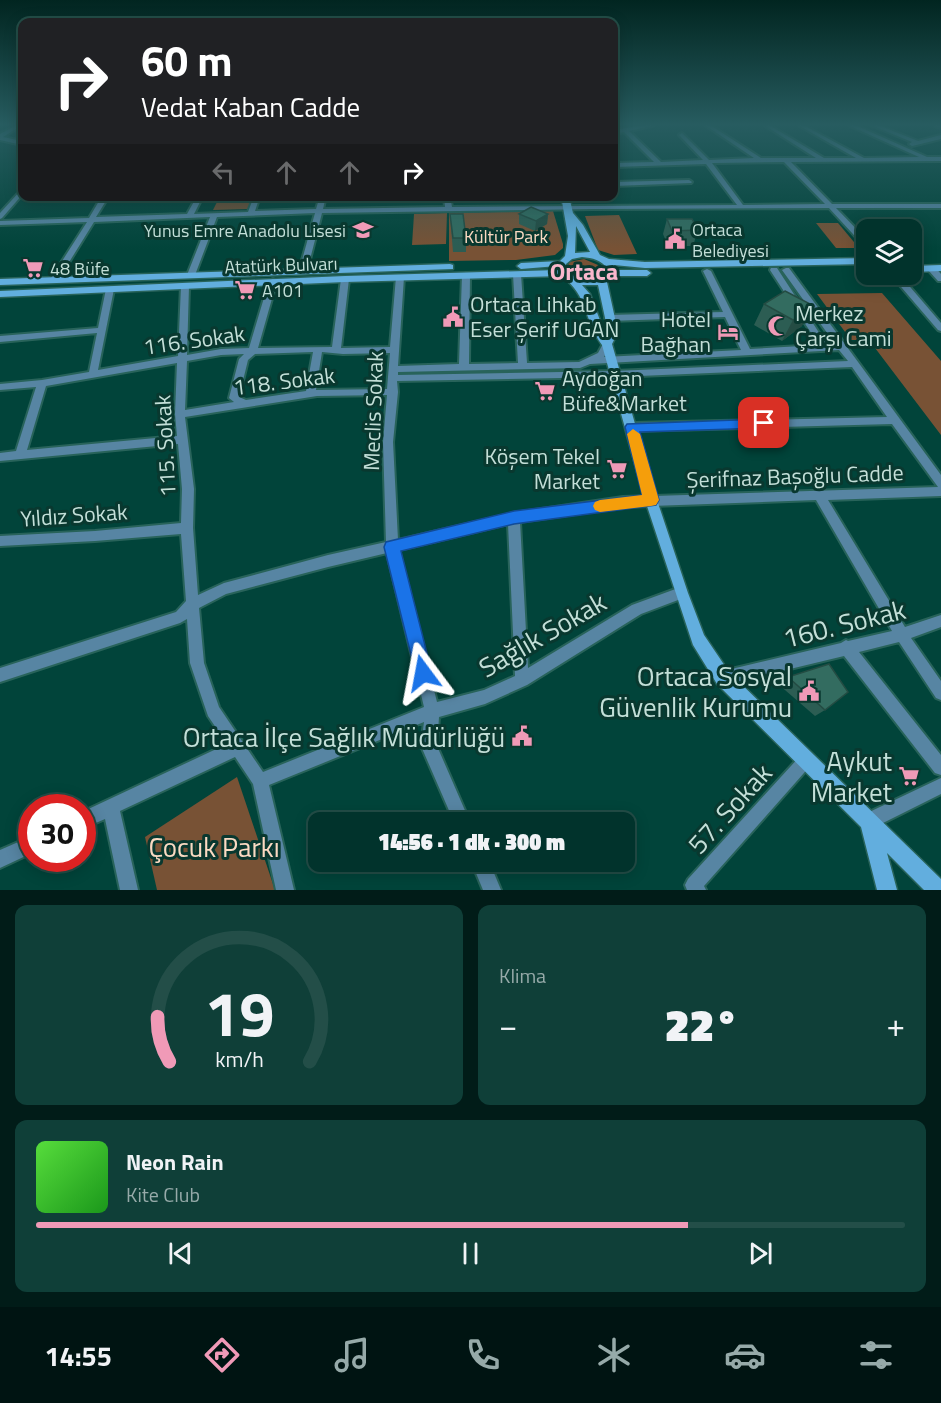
<!DOCTYPE html>
<html lang="tr">
<head>
<meta charset="utf-8">
<style>
  body { margin:0; font-family:"Titillium Web",sans-serif; background:#0f3f38; color:#f1f3f6; height:100vh; display:flex; flex-direction:column; font-size:22px; white-space:nowrap }
  * { box-sizing:border-box; margin:0 }
  p { font-size:20px; color:#96aaa9 }
  .icon { flex:none; width:33px; height:33px; fill:none; stroke:currentColor; stroke-width:2; stroke-linecap:round; stroke-linejoin:round }
  .map { position:relative; height:890px; overflow:hidden }
  .panel { display:flex; flex-direction:column; gap:15px; padding:15px; background:#011c18; flex:1 }
  .panel>* { flex:none }
  .banner { position:absolute; left:18px; top:18px; width:600px; height:183px; border-radius:12px; box-shadow:0 3px 15px #0003,0 0 0 2px #234e48; background:#202124; color:#fff; overflow:hidden }
  .tools { position:absolute; left:856px; top:219px; display:grid; gap:12px }
  .tools a { display:grid; place-items:center; width:66px; height:66px; border-radius:12px; background:#01332c; box-shadow:0 3px 15px #0003,0 0 0 2px #234e48; font-size:30px }
  .speed { position:absolute; left:18px; top:794px; display:flex; gap:12px; font-size:30px; font-weight:700; text-align:center }
  .speed>* { display:grid; place-content:center; width:78px; height:78px; border-radius:50%; background:#01332c; box-shadow:0 3px 15px #0003,0 0 0 2px #234e48; line-height:1 }
  .speed .limit { border:9px solid #d22; background:#fff; color:#111 }
  .pin { position:absolute; display:grid; place-items:center; width:51px; height:51px; color:#fff; margin:-26px; border-radius:12px; box-shadow:0 3px 9px #0006 }
  .me { position:absolute; width:66px; margin:-33px; rotate:347deg; stroke-linejoin:round; filter:drop-shadow(0 0 4px #0008) }
  .turn { display:flex; align-items:center; gap:21px; height:126px; padding:0 24px; font-size:27px }
  .turn .icon { width:78px; height:78px; stroke-width:2.5 }
  .turn b { display:block; font-size:42px; line-height:51px }
  .lanes { display:flex; align-items:center; height:57px; padding:0 24px; background:#0003; justify-content:center; gap:30px; direction:ltr }
  .lanes .off { opacity:.35 }
  .big { font-size:45px; font-weight:800; line-height:1.1 }
  .panel .tile { flex:1; display:flex; flex-direction:column; justify-content:center; gap:9px; min-width:0; padding:0 21px; border-radius:12px; background:#0f3f38 }
  .panel .dial { align-items:center; gap:0 }
  .dial svg { height:156px; overflow:visible; fill:none; stroke:#234e48; stroke-width:7; stroke-linecap:round; text-anchor:middle }
  .dial text { fill:#f1f3f6; stroke:none }
  .song { display:flex; align-items:center; gap:18px }
  .cover { width:72px; height:72px; border-radius:9px; background:linear-gradient(135deg,hsl(110 70% 55%),hsl(120 70% 35%)) }
  .played { height:6px; border-radius:3px; background:linear-gradient(90deg,#f09ab7 75%,#234e48 75%) }
  .keys { display:flex; justify-content:space-around; direction:ltr }
  .heat { display:flex; justify-content:space-between; align-items:center; font-size:33px; direction:ltr }
  .panel .tiles { flex:1; display:grid; gap:15px; grid-template-columns:1fr 1fr }
  .tile:last-child { grid-column:span 2 }
  .trip { position:absolute; left:308px; top:812px; width:327px; height:60px; border-radius:12px; background:#01332c; box-shadow:0 3px 15px #0003,0 0 0 2px #234e48; font-weight:800; line-height:60px; text-align:center }
  .tabs { display:flex; height:96px; justify-content:space-around; align-items:center; background:#001412; color:#96aaa9 }
  .tabs .icon { width:42px; height:42px }
  .tabs .current { color:#f09ab7 }
  .tabs b { font-size:27px; color:#f1f3f6 }
  .map>svg:first-child { display:block }
  .green { fill:#785235 }
  .lines { fill:none; stroke-linecap:round; stroke-linejoin:round }
  .street-casing { stroke:#28635a; stroke-width:4 }
  .secondary-casing { stroke:#28635a; stroke-width:3 }
  .street { fill:#5785a3; fill-rule:evenodd }
  .secondary { fill:#62aede; fill-rule:evenodd }
  .wall { fill:#2c5d53 }
  .shaded-wall { fill:#244c43 }
  .building { fill:#336c60; stroke:#244c43; stroke-width:1.5 }
  .route { fill:#1a73e8; stroke:#114b97; stroke-width:1.5 }
  .slow { fill:#f59e0b }
  .labels { text-anchor:middle; dominant-baseline:central; stroke-width:6; stroke-linejoin:round; paint-order:stroke }
  .far-poi-label { font-size:18px; fill:#c3dfd8; stroke:#09382f; text-anchor:start }
  .far-park-label { font-size:18px; fill:#fbdac2; stroke:#09382f }
  .far-street-label { font-size:18px; fill:#c3dfd8; stroke:#09382f }
  .poi-label { font-size:22px; fill:#c3dfd8; stroke:#09382f; text-anchor:start }
  .street-label { font-size:22px; fill:#c3dfd8; stroke:#09382f }
  .far-district-label { font-size:24px; font-weight:bold; fill:#f9b7cc; stroke:#09382f }
  .near-street-label { font-size:27px; fill:#c3dfd8; stroke:#09382f }
  .near-poi-label { font-size:27px; fill:#c3dfd8; stroke:#09382f; text-anchor:end }
  .near-park-label { font-size:27px; fill:#fbdac2; stroke:#09382f }
</style>
</head>
<body>
<div class="map">
<svg width="941" height="890" viewBox="0 0 941 890">
  <rect width="100%" height="100%" fill="#01443a"/>
  <!-- green -->
  <g class="green">
    <path d="M252,199L248,209L213,210L218,200Z"/>
    <path d="M553,211L563,244V248L555,255L516,260L449,261V213Z"/>
    <path d="M447,213L446,244L412,245L414,214Z"/>
    <path d="M619,215L637,254L614,255L598,250L585,216Z"/>
    <path d="M816,223H838L859,248H836Z"/>
    <path d="M584,259L598,265L600,271L598,274C588,280 576,279 567,271L569,262Z"/>
    <path d="M882,293L941,361V435L869,340H851L817,294Z"/>
    <path d="M237,777L275,890H157L145,837Z"/>
  </g>
  <g class="lines">
    <!-- street casing -->
    <g class="street-casing">
      <g id="street">
        <path d="M17,125H22L3,137L22,141V145L0,140V134Z"/>
        <path d="M645,125H655L629,131L661,162L703,160L680,136L679,135L682,133L709,160L754,158L705,125H710L761,158H816L764,125H769L824,158H856L798,125H803L864,158L919,157L848,125H855L927,157H941V161L791,162L832,204H941V208H836L867,240V246H864L829,208L594,209L322,213L307,271L303,273L299,271L315,213L217,217L195,275L191,277L187,275L210,217L94,222L58,280L54,282L50,280L87,222L0,225V221L89,218L102,196H109L96,217L187,214L197,196H243L201,200L194,214L248,212L254,196H260L255,211L316,209L320,196H326L323,209L445,207L444,196H450L452,207L737,205L706,164L614,167V163L654,162L624,132L614,134V130ZM784,162L825,204L743,205L712,163Z"/>
        <path d="M871,125H878L918,141L941,135V139L912,146L909,144L912,142Z"/>
        <path d="M934,125H941V128L935,126Z"/>
        <path d="M689,180L692,182L691,183L614,186V182Z"/>
        <path d="M22,189V195L2,218L0,219V213Z"/>
        <path d="M928,266H934L941,274V281H938L928,270Z"/>
        <path d="M771,268H777L827,345L835,344L782,270L786,268H789L941,475V496L828,500L905,627L941,615V627L911,638L941,681V700L936,698L899,642L859,652L941,755V775L935,773L844,656L723,685L718,683L716,678L718,673L723,671L841,643L846,640L848,641L892,631L816,500L623,507L520,522L528,668L632,605L681,587L686,589L687,593L686,597L641,614L527,685L485,704L439,717L437,746L470,822H454L421,746L424,722L269,785L294,890H276L253,784L235,757L120,811L138,890H120L105,819L82,829V812L227,744L208,716L190,663L187,619L180,623L0,682V668L176,612L186,601L181,534L95,541L0,546V536L95,531L181,523L182,489L178,444L0,461V453L16,451L36,387L0,390V384L42,380L89,372L97,333L0,342V336L98,328L106,289L110,287L114,289L98,370L178,356L181,286L185,284L189,286L187,355L221,349L249,348L269,281L273,279L277,281L258,348L332,347L341,279L345,277L349,279L341,348L390,347L396,277L400,275L404,277L398,366L459,364L462,275L466,273L470,275L469,364L518,363L513,274L517,272L521,274L527,363L579,362L598,353L604,342L607,341L611,344L604,357L741,350L725,317L609,321L605,318L609,315L723,312L703,271L707,269L711,271L750,349L819,345L770,270ZM839,350L848,361L615,371L398,375V372L580,368L590,364ZM313,352L306,391L246,400L239,397L248,360L255,354ZM322,352L343,354L390,353L387,389L316,390ZM244,354L239,359L229,398L234,402L185,410L187,361L221,355ZM177,363L175,414L177,436L27,450L46,386ZM852,367L887,417L632,423L627,427L632,431L892,424L938,487L623,497L514,513L398,540L393,442L398,392L397,381L615,377ZM387,395L383,442L386,542L328,555L224,583L198,595L193,528L194,489L185,417L317,396ZM508,524L515,676L484,690L437,702L399,550ZM387,553L424,707L263,772L219,707L204,663L199,608L226,594L328,567Z"/>
        <path d="M890,274H899L941,323V331L938,330Z"/>
        <path d="M806,752L811,755L814,760L811,765L704,886L706,890H687L685,885L688,879L801,755Z"/>
        <path d="M941,778V794L875,827L869,829L863,827L861,821L863,815Z"/>
        <path d="M32,836V853L0,868V850Z"/>
        <path d="M471,861H489L501,890H483Z"/>
      </g>
    </g>
    <!-- secondary casing -->
    <g class="secondary-casing">
      <g id="secondary">
        <path d="M561,196H569L573,213L583,225L600,255L609,259L645,262L867,258V264L645,268L614,265L616,270H647L651,273L647,276H615L607,282L618,332L612,344L657,500L688,593L704,635L729,672L941,879V890H924L887,853L897,890H877L861,827L717,684L693,645L645,500L602,345C583,319 589,297 562,276L345,282L0,297V291L345,276L558,270L557,266L521,269L517,266L521,263L560,261L565,256L568,236ZM576,226L590,252L575,253ZM582,257C593,258 601,260 608,269L606,275C592,283 576,281 565,269L566,264L572,259ZM582,285H598L608,332L606,336L590,294Z"/>
        <path d="M450,264L453,265V269L0,285V279Z"/>
        <path d="M941,265V271L912,272V266Z"/>
      </g>
    </g>
    <!-- street -->
    <use href="#street" class="street"/>
    <!-- secondary -->
    <use href="#secondary" class="secondary"/>
  </g>
  <!-- wall -->
  <g class="wall">
    <path d="M450,214L466,238V252H453Z"/>
    <path d="M519,214H548L547,224L535,231L519,224Z"/>
    <path d="M667,219L698,230L693,246H668L663,234Z"/>
    <path d="M785,291L802,326L782,341L754,325L764,304Z"/>
    <path d="M788,677L825,710L815,716L778,684Z"/>
  </g>
  <!-- shaded-wall -->
  <g class="shaded-wall">
    <path d="M548,214L547,224L535,231L536,221Z"/>
    <path d="M814,306L802,326L782,341L793,320Z"/>
  </g>
  <!-- building -->
  <g class="building">
    <path d="M531,207L548,214L536,221L519,214Z"/>
    <path d="M450,214H463L466,238H453Z"/>
    <path d="M667,219H692L698,230L672,231Z"/>
    <path d="M785,291L814,306L793,320L764,304Z"/>
    <path d="M829,664L848,692L825,710L788,677Z"/>
  </g>
  <!-- sky -->
  <linearGradient id="sky" x2="0" y2="1"><stop stop-color="#012520"/><stop offset="0.5" stop-color="#275c60"/><stop offset="1" stop-color="#275c60" stop-opacity="0"/></linearGradient>
  <rect width="941" height="249" fill="url(#sky)"/>
  <!-- route -->
  <path class="route" d="M764,419L770,423L764,428L640,432L659,500L656,505L514,524L401,551L432,673L429,679L423,682L417,679L384,547L386,542L514,511L642,495L625,427L627,424Z"/>
  <!-- slow -->
  <path class="slow" d="M633,429L640,434L659,500L656,505L651,506L600,512L595,510L593,506L595,502L600,500L642,495L627,434Z"/>
  <!-- icons -->
  <defs>
    <g id="school-bare" transform="scale(1.62)"><path d="M0-5L7-2L0 1L-7-2ZM-4 1L0 2.5L4 1V4Q0 6-4 4Z" fill="#f09ab7" stroke="#09382f" stroke-width="2.5" paint-order="stroke"/></g>
    <g id="civic-bare" transform="scale(1.62)"><path d="M-.6-6.5H3V-4.5H.6V-3L4-1V1h2V6H-6V1h2V-1L-.6-3ZM-1.2 2.5V6h2.4V2.5Z" fill="#f09ab7" stroke="#09382f" stroke-width="2.5" paint-order="stroke"/></g>
    <g id="supermarket-bare" transform="scale(1.62)"><path d="M-6-5.5h2.5l.6 2H6L4.5 2H-2.5L-4.4-4H-6ZM-1.5 3.2a1.3 1.3 0 1 0 .1 0ZM3 3.2a1.3 1.3 0 1 0 .1 0Z" fill="#f09ab7" stroke="#09382f" stroke-width="2.5" paint-order="stroke"/></g>
    <g id="mosque-bare" transform="scale(1.62)"><path d="M3.5-4.9A6 6 0 1 0 3.5 4.9A5 5 0 1 1 3.5-4.9Z" fill="#f09ab7" stroke="#09382f" stroke-width="2.5" paint-order="stroke"/></g>
    <g id="hotel-bare" transform="scale(1.62)"><path d="M-6-4.5h1.5V1H6V5H4.5V3h-9V5H-6ZM-4 0a1.8 1.8 0 1 1 3.6 0ZM.5 0V-2.5h3Q6-2.5 6 0Z" fill="#f09ab7" stroke="#09382f" stroke-width="2.5" paint-order="stroke"/></g>
  </defs>
  <g fill-rule="evenodd">
    <use href="#school-bare" x="363" y="230"/>
    <use href="#civic-bare" x="675" y="239"/>
    <use href="#supermarket-bare" x="33" y="268"/>
    <use href="#supermarket-bare" x="245" y="290"/>
    <use href="#civic-bare" x="453" y="317"/>
    <use href="#mosque-bare" x="778" y="326"/>
    <use href="#hotel-bare" x="728" y="332"/>
    <use href="#supermarket-bare" x="545" y="391"/>
    <use href="#supermarket-bare" x="617" y="469"/>
    <use href="#civic-bare" x="809" y="691"/>
    <use href="#civic-bare" x="522" y="736"/>
    <use href="#supermarket-bare" x="909" y="776"/>
  </g>
  <g class="labels">
    <!-- far-poi labels -->
    <g class="far-poi-label">
      <text x="692" y="229">Ortaca<tspan x="692" dy="21">Belediyesi</tspan></text>
      <text x="346" y="230" text-anchor="end">Yunus Emre Anadolu Lisesi</text>
      <text x="50" y="268">48 Büfe</text>
      <text x="262" y="290">A101</text>
    </g>
    <!-- far-park labels -->
    <g class="far-park-label">
      <text x="506" y="236">Kültür Park</text>
    </g>
    <!-- far-street labels -->
    <g class="far-street-label">
      <text transform="translate(281 265) rotate(-2)">Atatürk Bulvarı</text>
    </g>
    <!-- poi labels -->
    <g class="poi-label">
      <text x="470" y="304">Ortaca Lihkab<tspan x="470" dy="25">Eser Şerif UGAN</tspan></text>
      <text x="795" y="313">Merkez<tspan x="795" dy="25">Çarşı Cami</tspan></text>
      <text x="711" y="319" text-anchor="end">Hotel<tspan x="711" dy="25">Bağhan</tspan></text>
      <text x="562" y="378">Aydoğan<tspan x="562" dy="25">Büfe&amp;Market</tspan></text>
      <text x="600" y="456" text-anchor="end">Köşem Tekel<tspan x="600" dy="25">Market</tspan></text>
    </g>
    <!-- street labels -->
    <g class="street-label">
      <text transform="translate(194 340) rotate(-8)">116. Sokak</text>
      <text transform="translate(284 381) rotate(-7)">118. Sokak</text>
      <text transform="translate(373 411) rotate(-88)">Meclis Sokak</text>
      <text transform="translate(165 446) rotate(-93)">115. Sokak</text>
      <text transform="translate(795 476) rotate(-2)">Şerifnaz Başoğlu Cadde</text>
      <text transform="translate(74 515) rotate(-4)">Yıldız Sokak</text>
    </g>
    <!-- far-district labels -->
    <g class="far-district-label">
      <text x="584" y="271">Ortaca</text>
    </g>
    <!-- near-street labels -->
    <g class="near-street-label">
      <text transform="translate(844 623) rotate(-14)">160. Sokak</text>
      <text transform="translate(542 634) rotate(-30)">Sağlık Sokak</text>
      <text transform="translate(729 808) rotate(-48)">57. Sokak</text>
    </g>
    <!-- near-poi labels -->
    <g class="near-poi-label">
      <text x="792" y="675">Ortaca Sosyal<tspan x="792" dy="31">Güvenlik Kurumu</tspan></text>
      <text x="505" y="736">Ortaca İlçe Sağlık Müdürlüğü</text>
      <text x="892" y="760">Aykut<tspan x="892" dy="31">Market</tspan></text>
    </g>
    <!-- near-park labels -->
    <g class="near-park-label">
      <text x="214" y="846">Çocuk Parkı</text>
    </g>
  </g>
</svg>
<div class="tools">
<a><svg class="icon" aria-label="layers" viewBox="0 0 24 24"><path d="M12 4l9 5-9 5-9-5zM3 14l9 5 9-5"/></svg></a>
</div>
<div class="speed"><div class="limit">30</div></div>
<div class="pin" style="left:764px;top:423px;background:#d93025"><svg class="icon" aria-label="arrive" viewBox="0 0 24 24"><path d="M6 21V4h12l-3 4 3 4H6"/></svg></div>
<svg class="me" style="left:423px;top:673px" viewBox="-20 -20 40 40"><path d="M0-17L14 15 0 8-14 15z" fill="#1a73e8" stroke="#fff" stroke-width="4"/></svg>
<div class="trip">14:56 · 1 dk · 300 m</div>
<div class="banner">
<div class="turn"><svg class="icon" aria-label="right" viewBox="0 0 24 24"><path d="M7 20v-9h11M14 6l5 5-5 5"/></svg><div><b>60 m</b>Vedat Kaban Cadde</div></div>
<div class="lanes"><svg class="icon off" aria-label="left" viewBox="0 0 24 24"><path d="M17 20v-9H6M10 6l-5 5 5 5"/></svg><svg class="icon off" aria-label="ahead" viewBox="0 0 24 24"><path d="M12 20V5M6 11l6-6 6 6"/></svg><svg class="icon off" aria-label="ahead" viewBox="0 0 24 24"><path d="M12 20V5M6 11l6-6 6 6"/></svg><svg class="icon" aria-label="right" viewBox="0 0 24 24"><path d="M7 20v-9h11M14 6l5 5-5 5"/></svg></div>
</div>
</div>
<section class="panel">
<div class="tiles">
<div class="tile dial"><svg viewBox="0 0 100 80">
<path d="M14 69A42 42 0 1 1 86 69"/>
<path d="M14 69A42 42 0 0 1 8 46" stroke="#f09ab7"/>
<text x="50" y="56" font-size="32" font-weight="700">19</text>
<text x="50" y="72" font-size="11">km/h</text>
</svg></div>
<div class="tile"><p>Klima</p>
<div class="heat"><a>−</a><b class="big">22°</b><a>+</a></div>
</div>
<div class="tile">
<div class="song"><i class="cover"></i><div><b>Neon Rain</b><p>Kite Club</p></div></div>
<div class="played"></div>
<div class="keys"><svg class="icon" aria-label="previous" viewBox="0 0 24 24"><path d="M18 5L8 12l10 7zM5 5v14"/></svg><svg class="icon" aria-label="pause" viewBox="0 0 24 24"><path d="M8 5v14M16 5v14"/></svg><svg class="icon" aria-label="next" viewBox="0 0 24 24"><path d="M6 5l10 7-10 7zM19 5v14"/></svg></div>
</div>
</div>
</section>
<nav class="tabs">
<b>14:55</b>
<svg class="icon current" aria-label="directions" viewBox="0 0 24 24"><path d="M12 3l9 9-9 9-9-9zM9 14v-3h6M13 9l2 2-2 2"/></svg>
<svg class="icon" aria-label="music" viewBox="0 0 24 24"><path d="M9 18V5l10-2v13"/><circle cx="6" cy="18" r="3"/><circle cx="16" cy="16" r="3"/></svg>
<svg class="icon" aria-label="phone" viewBox="0 0 24 24"><path d="M5 4h4l2 5-3 2q2 4 5 5l2-3 5 2v4C11 20 4 13 5 4z"/></svg>
<svg class="icon" aria-label="climate" viewBox="0 0 24 24"><path d="M12 3v18M4 7l16 10M4 17L20 7"/></svg>
<svg class="icon" aria-label="car" viewBox="0 0 24 24"><path d="M5 17H2v-5l4-1 3-4h7l3 4 3 1v5h-3M9 17h6M6 11h13"/><circle cx="7" cy="17" r="2"/><circle cx="17" cy="17" r="2"/></svg>
<svg class="icon" aria-label="filters" viewBox="0 0 24 24"><path d="M4 7h16M4 17h16"/><circle cx="9" cy="7" r="2"/><circle cx="15" cy="17" r="2"/></svg>
</nav>
</body>
</html>
